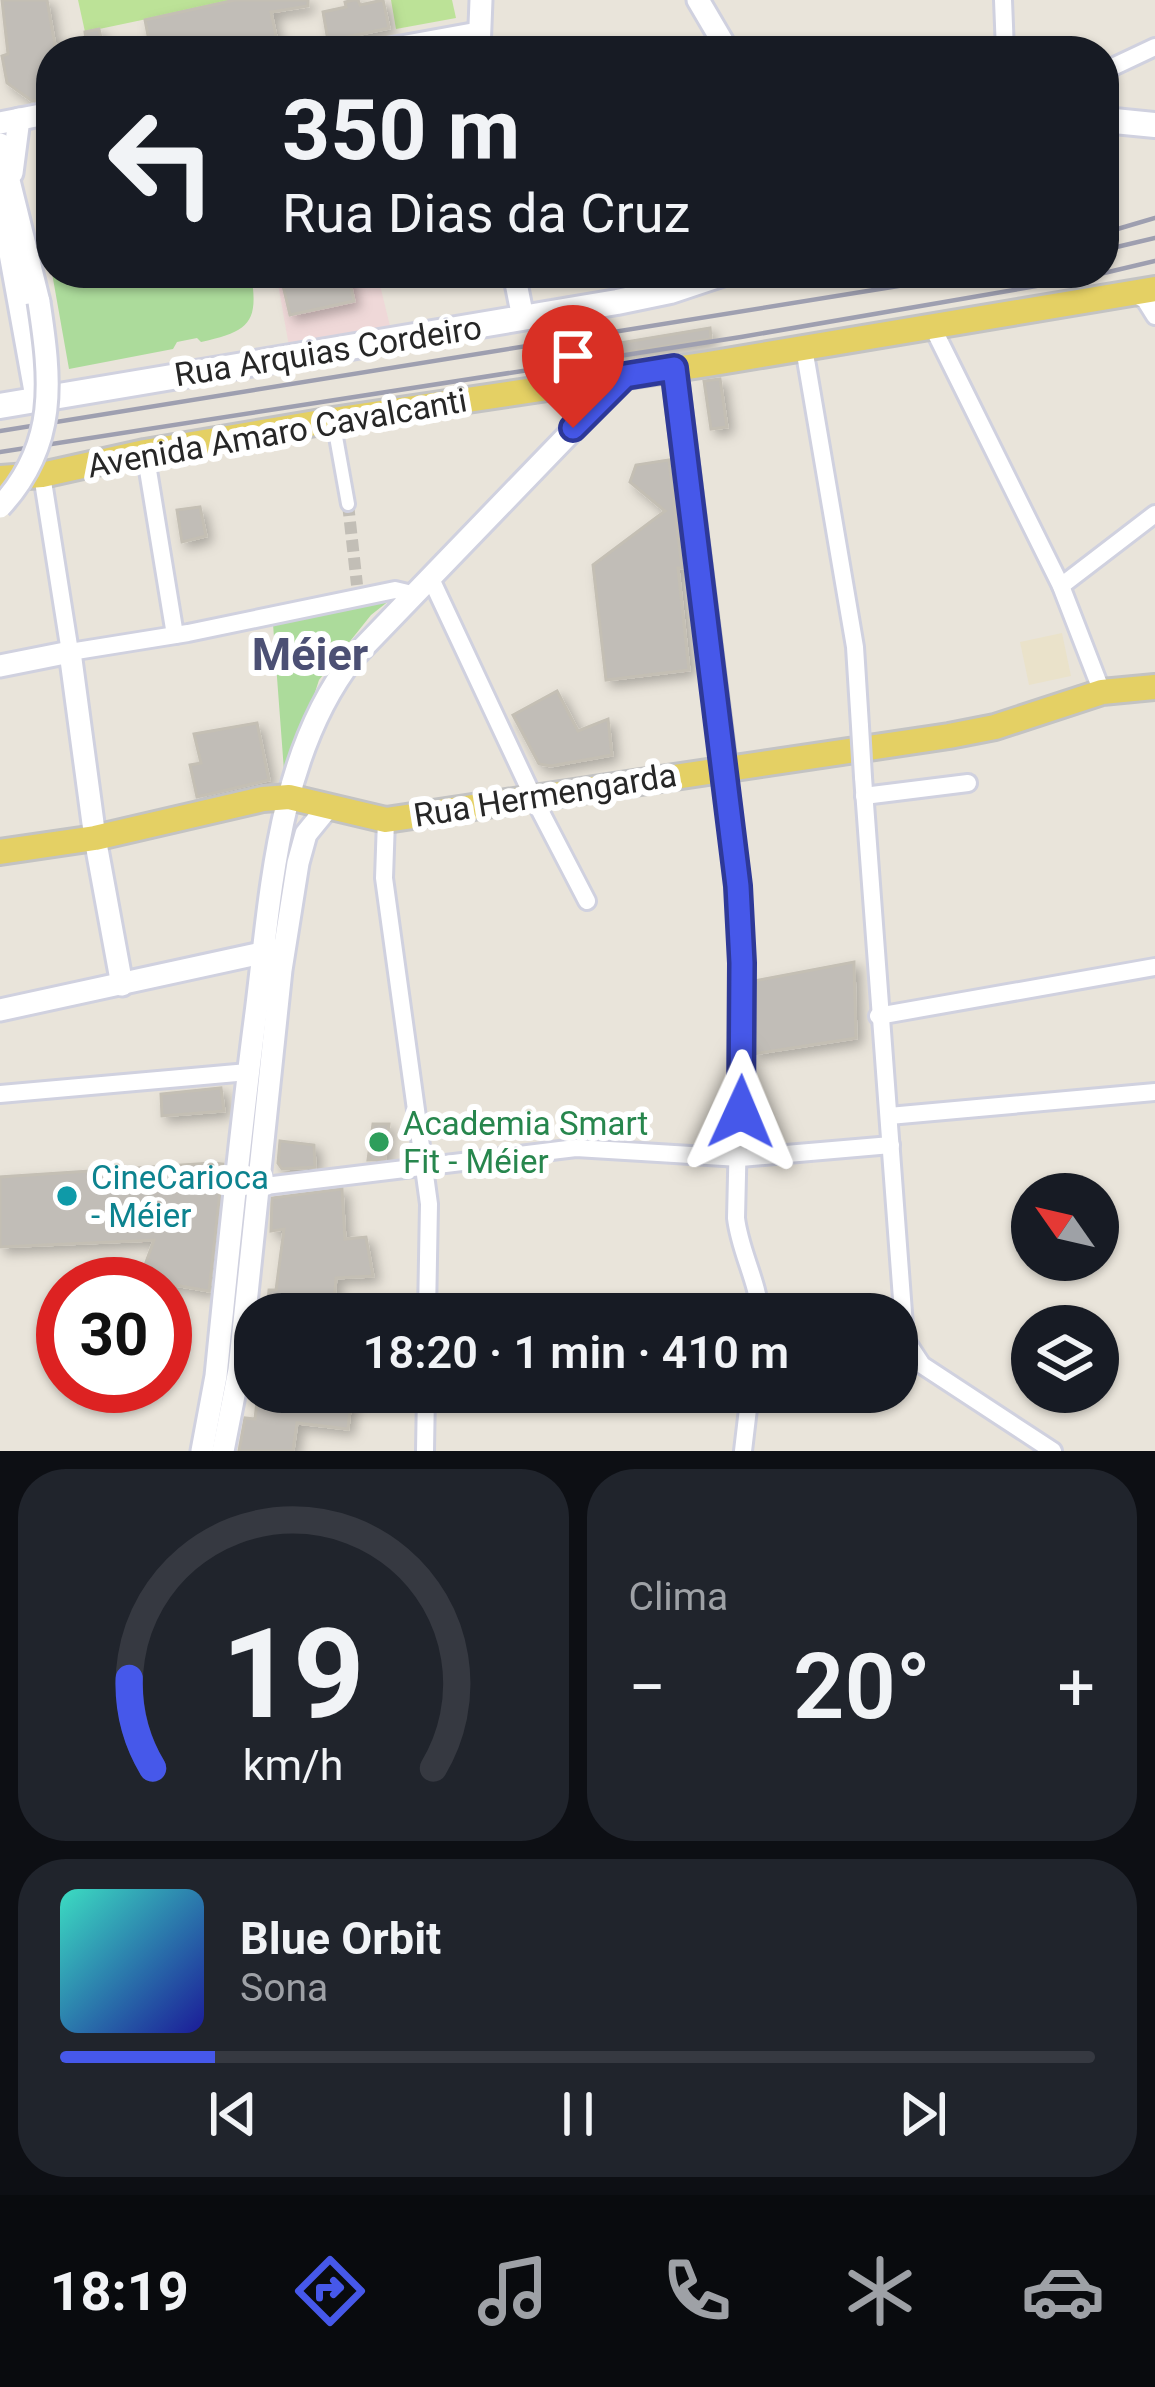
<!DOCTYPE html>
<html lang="pt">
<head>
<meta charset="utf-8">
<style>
  body { margin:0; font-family:Roboto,sans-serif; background:#20242c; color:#f1f3f6; height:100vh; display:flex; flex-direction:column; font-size:45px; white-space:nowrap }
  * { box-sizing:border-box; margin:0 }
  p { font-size:39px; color:#9ea1a6 }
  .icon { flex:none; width:66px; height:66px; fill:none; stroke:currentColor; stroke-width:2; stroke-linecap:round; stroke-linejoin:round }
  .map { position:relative; height:1451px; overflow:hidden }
  .side { display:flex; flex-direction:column; gap:18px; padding:18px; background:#0d0f14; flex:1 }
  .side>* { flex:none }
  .banner { position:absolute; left:36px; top:36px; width:1083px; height:252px; border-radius:48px; box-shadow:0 3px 9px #0004; background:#171b24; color:#f1f3f6; overflow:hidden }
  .needle { width:78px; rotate:304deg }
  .buttons { position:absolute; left:1011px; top:1173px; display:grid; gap:24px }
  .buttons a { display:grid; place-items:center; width:108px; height:108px; border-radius:50%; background:#171b24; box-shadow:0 3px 9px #0004; font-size:60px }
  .speed { position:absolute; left:36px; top:1257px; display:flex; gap:24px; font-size:60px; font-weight:700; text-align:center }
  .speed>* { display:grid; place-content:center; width:156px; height:156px; border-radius:50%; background:#171b24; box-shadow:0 3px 9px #0004; line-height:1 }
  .speed .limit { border:18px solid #d22; background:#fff; color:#111 }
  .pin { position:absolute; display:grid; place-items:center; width:102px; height:102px; color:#fff; margin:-123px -51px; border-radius:50% 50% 50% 0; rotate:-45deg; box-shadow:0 0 12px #0007 }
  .pin .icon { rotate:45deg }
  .me { position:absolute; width:132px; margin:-66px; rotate:1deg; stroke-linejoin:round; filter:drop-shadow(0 0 9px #0008) }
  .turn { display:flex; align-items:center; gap:42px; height:252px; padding:0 48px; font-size:54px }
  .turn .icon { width:156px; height:156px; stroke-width:2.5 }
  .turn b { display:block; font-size:84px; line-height:102px }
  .big { font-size:90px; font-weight:600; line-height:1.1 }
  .side .tile { flex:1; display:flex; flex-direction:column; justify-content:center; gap:18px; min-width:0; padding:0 42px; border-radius:48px; background:#20242c }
  .side .dial { align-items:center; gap:0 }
  .dial svg { height:312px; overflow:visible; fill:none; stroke:#363941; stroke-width:7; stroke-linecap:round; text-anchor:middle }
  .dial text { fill:#f1f3f6; stroke:none }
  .song { display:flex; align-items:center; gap:36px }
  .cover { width:144px; height:144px; border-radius:18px; background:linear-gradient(135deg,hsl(170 70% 55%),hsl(240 70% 35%)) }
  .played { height:12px; border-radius:6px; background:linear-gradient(90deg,#4658ea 15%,#363941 15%) }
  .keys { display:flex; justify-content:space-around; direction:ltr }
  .heat { display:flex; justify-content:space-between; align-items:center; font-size:66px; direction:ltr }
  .side .tiles { flex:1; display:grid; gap:18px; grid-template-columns:1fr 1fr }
  .tile:last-child { grid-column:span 2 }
  .trip { position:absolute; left:234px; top:1293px; width:684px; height:120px; border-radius:48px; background:#171b24; box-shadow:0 3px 9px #0004; font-weight:600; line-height:120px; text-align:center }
  .menu { display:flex; height:192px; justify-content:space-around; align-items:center; background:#090b0e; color:#9ea1a6 }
  .menu .icon { width:84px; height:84px }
  .menu .on { color:#4658ea }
  .menu b { font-size:54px; color:#f1f3f6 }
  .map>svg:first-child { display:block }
  .education { fill:#eae2ca }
  .medical { fill:#efd8d8 }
  .green { fill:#acdb9b }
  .pitch { fill:#bce297 }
  .building { fill:#c1bdb7; stroke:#c4bfb4; stroke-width:3; filter:url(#shadow) }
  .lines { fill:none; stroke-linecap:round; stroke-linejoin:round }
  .pedestrian-tunnel { stroke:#c2beb6; stroke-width:12; stroke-dasharray:12 6; stroke-linecap:butt }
  .pedestrian-casing { stroke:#d0d1df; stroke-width:18 }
  .minor-casing { stroke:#d0d1df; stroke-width:22 }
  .tertiary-casing { stroke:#d0d1df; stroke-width:27 }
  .secondary-casing { stroke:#d0d1df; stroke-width:30 }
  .primary-casing { stroke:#c3c3c3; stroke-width:30 }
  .pedestrian { stroke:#fff; stroke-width:12 }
  .minor { stroke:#fff; stroke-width:16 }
  .tertiary { stroke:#fff; stroke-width:21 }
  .secondary { stroke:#fff; stroke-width:24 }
  .primary { stroke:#e4d064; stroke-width:24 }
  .rail { stroke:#9e9fb0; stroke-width:4.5 }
  .minor-bridge-casing { stroke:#d0d1df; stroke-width:22; stroke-linecap:butt }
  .tertiary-bridge-casing { stroke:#d0d1df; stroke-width:27; stroke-linecap:butt }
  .minor-bridge { stroke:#fff; stroke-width:16 }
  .tertiary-bridge { stroke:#fff; stroke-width:21 }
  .route-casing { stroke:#2e3998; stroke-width:30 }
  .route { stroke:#4658ea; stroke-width:21 }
  .leisure-dot { fill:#2e9e5b; stroke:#fff; stroke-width:4.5 }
  .culture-dot { fill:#0f9aa8; stroke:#fff; stroke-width:4.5 }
  .labels { text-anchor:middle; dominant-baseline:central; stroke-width:12; stroke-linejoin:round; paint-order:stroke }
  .street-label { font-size:33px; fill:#272727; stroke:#fff }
  .leisure-label { font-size:33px; fill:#27864d; stroke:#fff; text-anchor:start }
  .culture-label { font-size:33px; fill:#0d838f; stroke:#fff; text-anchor:start }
  .district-label { font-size:45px; font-weight:bold; fill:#4c5074; stroke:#fff }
</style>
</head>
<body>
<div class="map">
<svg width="1155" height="1451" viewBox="0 0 1155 1451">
  <defs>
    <filter id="shadow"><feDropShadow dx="5.5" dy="5.5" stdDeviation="6" flood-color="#0004"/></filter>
  </defs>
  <rect width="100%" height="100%" fill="#e9e4da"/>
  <!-- education -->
  <path class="education" d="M1062,633L1071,676L1029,685L1020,642Z"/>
  <!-- medical -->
  <path class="medical" d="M276,273H377L391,330L290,352Z"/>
  <!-- green -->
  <g class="green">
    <path d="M51,138V269C43,224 24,178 51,138Z"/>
    <path d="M52,273H251C259,323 250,331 201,342L197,338L177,342L173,349L69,369Z"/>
    <path d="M390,600L371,615L319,680L285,784L273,624Z"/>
  </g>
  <!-- pitch -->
  <g class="pitch">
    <path d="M78,0H237L85,32Z"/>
    <path d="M391,0H452L456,18L396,29Z"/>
  </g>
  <!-- building -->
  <g class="building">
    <path d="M2,0H47L56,51H51V97L32,101L7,83L2,56L8,54Z"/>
    <path d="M235,0H308V6L271,12L279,51H151L145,20Z"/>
    <path d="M353,0H358L360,5L383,0L389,28L328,41L323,12L346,7L345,2Z"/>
    <path d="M99,29L104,51H60L59,45L86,40L85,32Z"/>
    <path d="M280,273H348L354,301L290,315Z"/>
    <path d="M710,328L711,339L610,355L608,345Z"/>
    <path d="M720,379L727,427L711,429L704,381Z"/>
    <path d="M669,460L682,568H678L689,670L606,680L593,565L665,511L630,482L636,465Z"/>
    <path d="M200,507L206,536L182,542L177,510Z"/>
    <path d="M557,691L578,731L608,719L612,755L551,766L539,764L513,715Z"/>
    <path d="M257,723L269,780L197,797L190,765L201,763L194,734Z"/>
    <path d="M854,962L856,1038L753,1054L754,981Z"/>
    <path d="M221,1088L224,1111L162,1116L161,1094Z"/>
    <path d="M373,1124H389L385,1159L368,1160Z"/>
    <path d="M280,1141L314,1145L315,1167L282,1169L278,1163Z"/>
    <path d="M212,1163L223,1164L209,1291L140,1279L154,1240L0,1247V1177Z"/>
    <path d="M342,1189L345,1239L366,1237L373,1276L336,1278L333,1314H267L269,1290H276L284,1229L271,1231L272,1198Z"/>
    <path d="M258,1392H352L348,1429L297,1423L293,1451H239L245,1418L255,1419Z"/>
  </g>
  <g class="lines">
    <!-- pedestrian-tunnel -->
    <g class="pedestrian-tunnel">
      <path d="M609,273L614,292"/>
      <path d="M348,504L357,585"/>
    </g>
    <!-- pedestrian casing -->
    <g class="pedestrian-casing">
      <path id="pedestrian" d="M333,420L348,504"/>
    </g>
    <!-- minor casing -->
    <g class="minor-casing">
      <g id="minor">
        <path d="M1003,0L1005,51"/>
        <path d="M1104,71L1155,47"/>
        <path d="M1132,293L1145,300L1155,316"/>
        <path d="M932,326L1061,586L1102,692"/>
        <path d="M804,348L855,647L860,726"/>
        <path d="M145,452L175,635"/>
        <path d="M42,475L70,652L188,633L395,590L416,595"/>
        <path d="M431,579L535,801L587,901"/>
        <path d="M1061,586L1155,514"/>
        <path d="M724,767L742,963L736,1218C740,1252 758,1281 760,1314"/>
        <path d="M863,777L905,1339L922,1365L1053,1451"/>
        <path d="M864,796L968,783"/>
        <path d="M386,820L384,878L429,1204L427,1314"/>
        <path d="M878,1016L1155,967"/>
        <path d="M0,1094L248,1072"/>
        <path d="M889,1116L1155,1092"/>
        <path d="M257,1187L576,1148L740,1158L891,1145"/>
        <path d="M425,1451L426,1392"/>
        <path d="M743,1451L750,1392"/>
      </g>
    </g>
    <!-- tertiary casing -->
    <g class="tertiary-casing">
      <g id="tertiary">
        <path d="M698,0L728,51"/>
        <path d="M379,51L478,33"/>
        <path d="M479,51L481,0"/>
        <path d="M0,123L51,113"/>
        <path d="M0,144L39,302"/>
        <path d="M12,173L19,119"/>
        <path d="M0,198L36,397"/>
        <path d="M514,273L523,318"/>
        <path d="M0,666L70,652L95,838L122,985"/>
        <path d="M0,1010L275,950"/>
        <path d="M202,1451L216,1376C228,1255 240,1134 256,1013C271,894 277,756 353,658L625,376"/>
        <path d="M223,1451L239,1370L281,970L298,863L306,834L328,807"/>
      </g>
    </g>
    <!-- secondary casing -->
    <g class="secondary-casing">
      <g id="secondary">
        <path d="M1104,120L1155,125"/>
        <path d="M0,406L617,302L670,291L724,273"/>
      </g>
    </g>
    <!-- primary casing -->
    <g class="primary-casing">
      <g id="primary">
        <path d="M674,368L724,767"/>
        <path d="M0,478L42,475L145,452L333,420L708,364L1155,289"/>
        <path d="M0,852L95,838L263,799L289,797L386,820L949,736L995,727L1102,692L1155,687"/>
      </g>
    </g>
    <!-- pedestrian -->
    <use href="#pedestrian" class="pedestrian"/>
    <!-- minor -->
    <use href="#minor" class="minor"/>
    <!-- tertiary -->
    <use href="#tertiary" class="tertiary"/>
    <!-- secondary -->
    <use href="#secondary" class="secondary"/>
    <!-- primary -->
    <use href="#primary" class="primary"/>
    <!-- rail -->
    <g class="rail">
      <path d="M1104,233L1155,218"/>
      <path d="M1104,250L1155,238"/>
      <path d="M0,431L979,273"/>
      <path d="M0,452L741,337L1083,278L1155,261"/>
    </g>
    <!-- minor-bridge casing -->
    <g class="minor-bridge-casing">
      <path id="minor-bridge" d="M860,726L863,777"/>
    </g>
    <!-- tertiary-bridge casing -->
    <g class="tertiary-bridge-casing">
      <path id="tertiary-bridge" d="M0,507C58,445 51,380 39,302"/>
    </g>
    <!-- minor-bridge -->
    <use href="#minor-bridge" class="minor-bridge"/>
    <!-- tertiary-bridge -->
    <use href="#tertiary-bridge" class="tertiary-bridge"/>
  </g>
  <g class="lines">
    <!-- route casing -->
    <g class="route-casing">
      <path id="route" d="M573,428L625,376L674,368L738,886L742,963L741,1112"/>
    </g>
    <!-- route -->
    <use href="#route" class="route"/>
  </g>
  <!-- markers -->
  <circle class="leisure-dot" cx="379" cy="1142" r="12"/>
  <circle class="culture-dot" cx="67" cy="1196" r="12"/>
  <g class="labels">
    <!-- street labels -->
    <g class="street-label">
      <text transform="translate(328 351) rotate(-9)">Rua Arquias Cordeiro</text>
      <text transform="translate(277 433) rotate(-10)">Avenida Amaro Cavalcanti</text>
      <text transform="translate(545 795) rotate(-9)">Rua Hermengarda</text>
    </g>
    <!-- leisure labels -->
    <g class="leisure-label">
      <text x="403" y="1123">Academia Smart<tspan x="403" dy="38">Fit - Méier</tspan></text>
    </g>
    <!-- culture labels -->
    <g class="culture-label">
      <text x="91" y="1177">CineCarioca<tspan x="91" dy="38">- Méier</tspan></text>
    </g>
    <!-- district labels -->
    <g class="district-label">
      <text x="310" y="654">Méier</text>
    </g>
  </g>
</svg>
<div class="buttons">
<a><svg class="needle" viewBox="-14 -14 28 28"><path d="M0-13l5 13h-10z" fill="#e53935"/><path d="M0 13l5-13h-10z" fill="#9ea1a6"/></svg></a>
<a><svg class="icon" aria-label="layers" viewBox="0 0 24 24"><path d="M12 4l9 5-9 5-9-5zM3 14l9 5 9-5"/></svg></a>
</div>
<div class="speed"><div class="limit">30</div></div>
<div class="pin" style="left:573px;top:428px;background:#d93025"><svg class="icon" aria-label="arrive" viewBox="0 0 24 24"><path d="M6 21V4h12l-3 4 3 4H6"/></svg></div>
<svg class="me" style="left:741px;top:1112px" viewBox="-20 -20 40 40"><path d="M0-17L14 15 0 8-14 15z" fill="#4658ea" stroke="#fff" stroke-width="4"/></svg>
<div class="trip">18:20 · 1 min · 410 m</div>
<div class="banner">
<div class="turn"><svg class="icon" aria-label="left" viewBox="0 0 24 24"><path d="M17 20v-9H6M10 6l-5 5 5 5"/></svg><div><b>350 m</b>Rua Dias da Cruz</div></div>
</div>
</div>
<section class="side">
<div class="tiles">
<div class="tile dial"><svg viewBox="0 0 100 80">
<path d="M14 69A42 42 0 1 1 86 69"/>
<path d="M14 69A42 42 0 0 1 8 46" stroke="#4658ea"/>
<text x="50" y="56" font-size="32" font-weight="700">19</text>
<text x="50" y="72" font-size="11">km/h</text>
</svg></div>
<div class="tile"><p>Clima</p>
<div class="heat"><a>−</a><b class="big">20°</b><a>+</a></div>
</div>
<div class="tile">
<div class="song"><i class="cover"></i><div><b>Blue Orbit</b><p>Sona</p></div></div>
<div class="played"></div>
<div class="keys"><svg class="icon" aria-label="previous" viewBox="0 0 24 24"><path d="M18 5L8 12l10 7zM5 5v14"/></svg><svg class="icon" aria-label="pause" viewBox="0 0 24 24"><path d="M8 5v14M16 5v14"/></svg><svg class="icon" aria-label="next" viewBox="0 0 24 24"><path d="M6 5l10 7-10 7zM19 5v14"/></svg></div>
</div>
</div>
</section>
<nav class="menu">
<b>18:19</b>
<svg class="icon on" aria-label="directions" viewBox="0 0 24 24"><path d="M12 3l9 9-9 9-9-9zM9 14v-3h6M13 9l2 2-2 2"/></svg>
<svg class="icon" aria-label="music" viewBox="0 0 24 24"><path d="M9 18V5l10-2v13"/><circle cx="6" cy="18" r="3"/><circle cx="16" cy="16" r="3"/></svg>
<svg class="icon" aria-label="phone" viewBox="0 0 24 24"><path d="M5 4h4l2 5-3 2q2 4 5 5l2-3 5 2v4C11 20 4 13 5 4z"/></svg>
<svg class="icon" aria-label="climate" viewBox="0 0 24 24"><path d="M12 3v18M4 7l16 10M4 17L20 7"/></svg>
<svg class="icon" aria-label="car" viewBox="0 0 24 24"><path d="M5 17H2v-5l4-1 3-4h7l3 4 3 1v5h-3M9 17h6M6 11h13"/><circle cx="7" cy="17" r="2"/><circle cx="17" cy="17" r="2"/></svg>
</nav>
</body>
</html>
